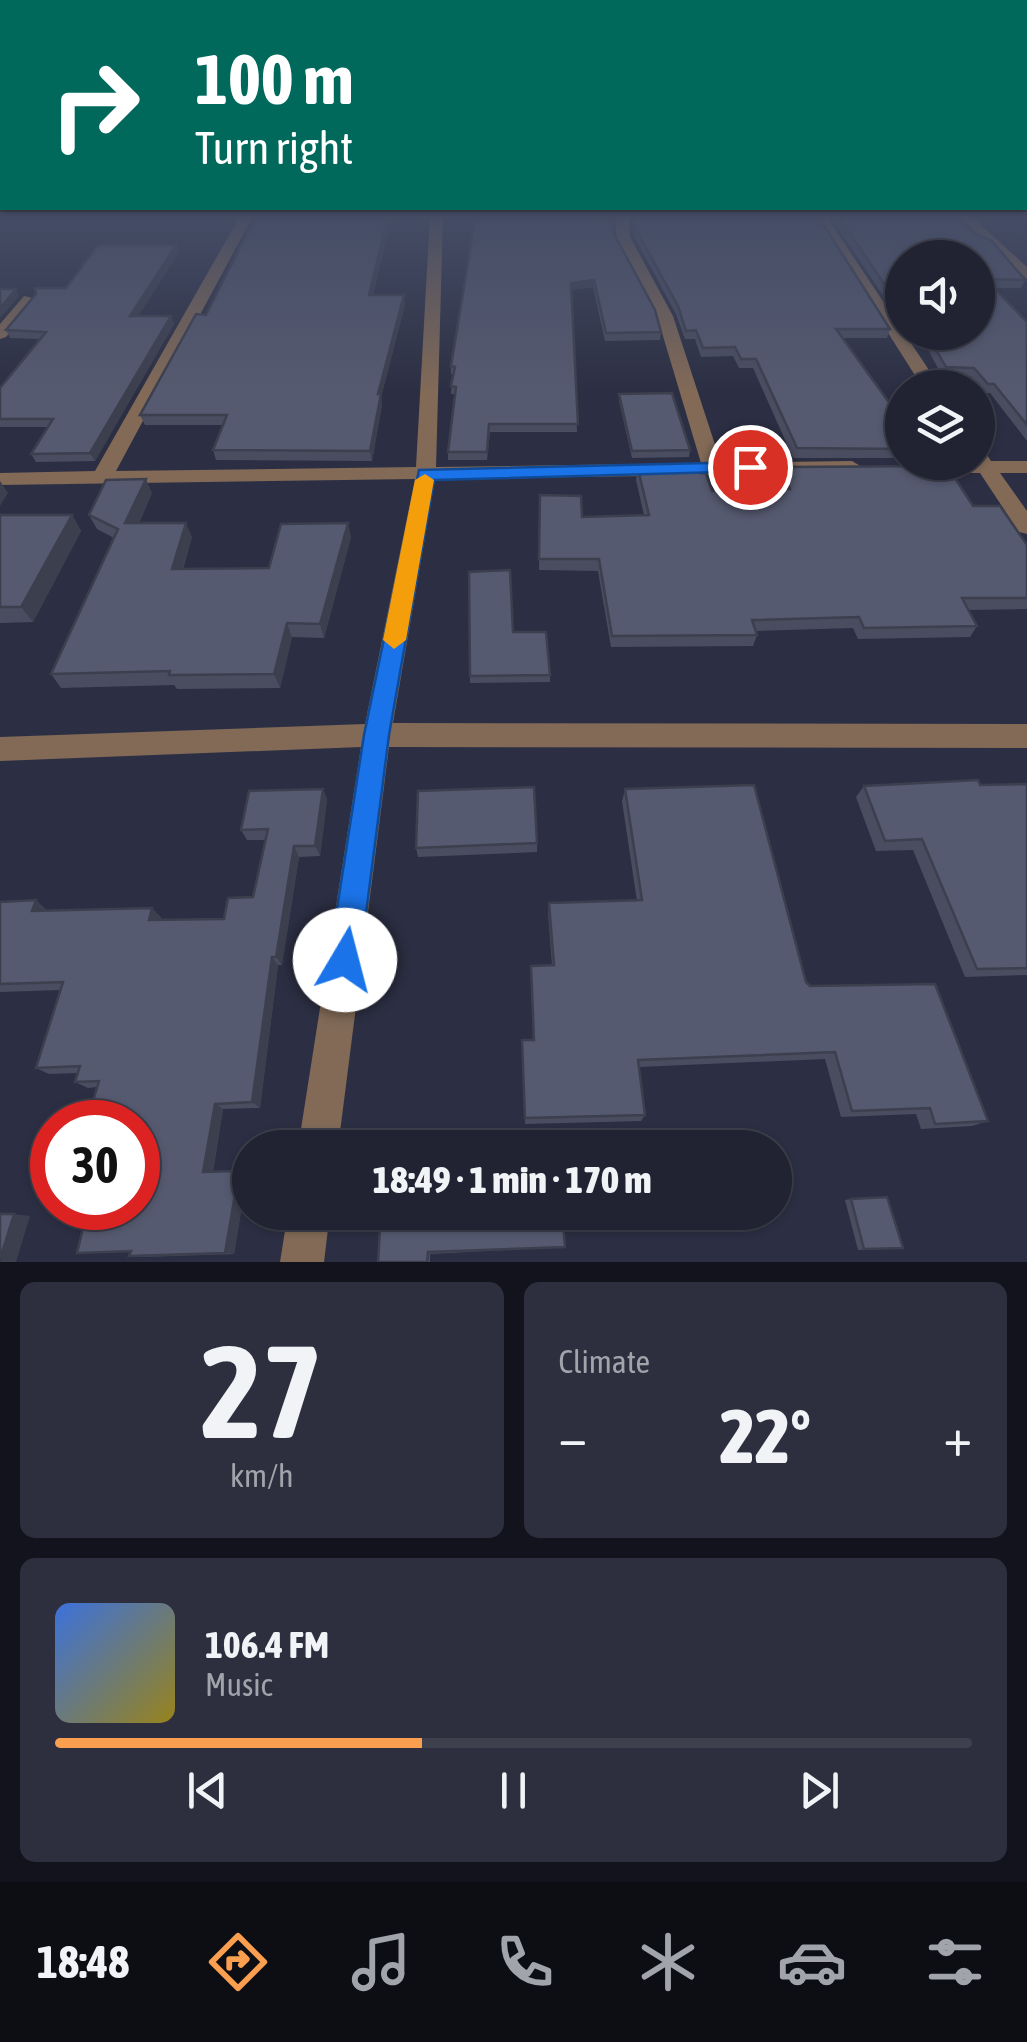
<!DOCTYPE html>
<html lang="en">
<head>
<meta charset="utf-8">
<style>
  body { margin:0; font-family:"Asap Condensed",sans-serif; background:#2d2f3e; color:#f1f3f6; height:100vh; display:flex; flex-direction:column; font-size:38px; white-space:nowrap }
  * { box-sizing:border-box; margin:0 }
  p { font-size:32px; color:#a2a4ac }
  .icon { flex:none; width:55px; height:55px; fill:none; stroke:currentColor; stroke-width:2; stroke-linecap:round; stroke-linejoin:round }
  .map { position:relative; height:1262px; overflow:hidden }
  .side { display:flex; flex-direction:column; gap:20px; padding:20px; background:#12131c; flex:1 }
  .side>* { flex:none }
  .banner { position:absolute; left:0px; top:0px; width:1028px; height:210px; box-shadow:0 2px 8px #0004,0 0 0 2px #3e404d; background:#00695c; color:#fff; overflow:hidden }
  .buttons { position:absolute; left:885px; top:240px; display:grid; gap:20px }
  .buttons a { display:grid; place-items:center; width:110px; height:110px; border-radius:50%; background:#212332; box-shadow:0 2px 8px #0004,0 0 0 2px #3e404d; font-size:50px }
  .speed { position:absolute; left:30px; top:1100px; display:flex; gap:20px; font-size:50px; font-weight:700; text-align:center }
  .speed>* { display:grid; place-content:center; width:130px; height:130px; border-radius:50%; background:#212332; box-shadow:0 2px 8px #0004,0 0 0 2px #3e404d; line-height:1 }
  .speed .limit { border:15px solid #d22; background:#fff; color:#111 }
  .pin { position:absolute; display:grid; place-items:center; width:85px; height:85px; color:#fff; margin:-42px; border:5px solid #fff; border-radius:50%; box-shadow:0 2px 10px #0007 }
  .me { position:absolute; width:110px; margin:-55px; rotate:8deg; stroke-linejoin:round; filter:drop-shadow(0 0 8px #0008) }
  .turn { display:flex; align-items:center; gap:35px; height:210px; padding:0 30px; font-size:45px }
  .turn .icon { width:130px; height:130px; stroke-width:2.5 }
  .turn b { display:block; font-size:70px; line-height:85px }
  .big { font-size:75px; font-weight:800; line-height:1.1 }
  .side .tile { flex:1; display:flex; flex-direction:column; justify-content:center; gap:15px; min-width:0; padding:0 35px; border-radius:15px; background:#2d2f3e }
  .side .dial { align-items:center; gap:0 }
  .dial b { font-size:130px; line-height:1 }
  .song { display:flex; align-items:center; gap:30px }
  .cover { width:120px; height:120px; border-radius:15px; background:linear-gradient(135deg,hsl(220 70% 55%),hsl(50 70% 35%)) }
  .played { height:10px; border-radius:5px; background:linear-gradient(90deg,#fa9f4f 40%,#3e404d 40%) }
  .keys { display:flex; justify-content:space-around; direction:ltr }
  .heat { display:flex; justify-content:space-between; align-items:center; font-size:55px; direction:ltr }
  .side .tiles { flex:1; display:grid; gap:20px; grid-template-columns:1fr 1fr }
  .tile:last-child { grid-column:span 2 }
  .trip { position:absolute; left:232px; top:1130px; width:560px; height:100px; border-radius:50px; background:#212332; box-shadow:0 2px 8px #0004,0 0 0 2px #3e404d; font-weight:800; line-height:100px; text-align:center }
  .tabs { display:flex; height:160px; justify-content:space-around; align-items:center; background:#0d0e14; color:#a2a4ac }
  .tabs .icon { width:70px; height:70px }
  .tabs .current { color:#fa9f4f }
  .tabs b { font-size:45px; color:#f1f3f6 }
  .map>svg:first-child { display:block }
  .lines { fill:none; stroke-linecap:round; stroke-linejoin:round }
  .street { fill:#826a57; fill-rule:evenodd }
  .wall { fill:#4a4d60 }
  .shaded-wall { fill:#3c3f4e }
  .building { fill:#565a70; stroke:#3c3f4e; stroke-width:2.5 }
  .route { fill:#1a73e8; stroke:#114b97; stroke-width:2.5 }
  .slow { fill:#f59e0b }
</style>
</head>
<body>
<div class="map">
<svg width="1027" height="1262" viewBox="0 0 1027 1262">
  <rect width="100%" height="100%" fill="#2c2f43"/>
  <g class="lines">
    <!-- street -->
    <g class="street">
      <path d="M240,216H253L116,471L416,467L430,216H443L436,467L701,463L657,316L616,237V216H629L630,237L673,316L721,463L852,461L862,467L852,473L435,479L393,723L1027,724V748L389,747L338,1148H298L361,747L0,761V737L365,724L415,479L0,485V473L95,471Z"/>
      <path d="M814,216H826L941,388H923Z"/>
      <path d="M958,216H971L1027,267V279Z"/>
      <path d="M24,296L37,299L6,337L0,339V324Z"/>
      <path d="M978,450L985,452L991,461H1027V473H1000L1027,511V534L1019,532L980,473H917L907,467L910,462H978Z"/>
      <path d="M288,1212H330L324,1262H280Z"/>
    </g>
  </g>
  <!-- wall -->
  <g class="wall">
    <path d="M275,216H398L397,223H390L373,295L405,305L381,397L382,405L372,461L216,460L213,450L223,425H145L140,415L206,315Z"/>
    <path d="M670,216H818L890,329L887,338H842L888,401H902V458H793L753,368H739L733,356L701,357L695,339H685L676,314L634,236L635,219L670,218Z"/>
    <path d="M830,216H957L1025,280L1021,288H993L1027,322V441L990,393H983L970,376H942L924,342L912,338L908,332H978L902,258V324Z"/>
    <path d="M602,221L613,232L661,332L660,340L605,341L593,287L572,290L577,432H490L487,460H448V452L455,394H451L453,374H451V366Z"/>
    <path d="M179,252L138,316H171L174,324L95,461L36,462L31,454L48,427H0V388L40,339L10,338L6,330L66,288Z"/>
    <path d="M619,394L690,450L689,457L632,458L619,401Z"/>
    <path d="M781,467L973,506L1027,545V609L968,610L977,626L970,637L858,639L853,628L756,631L757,635L753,646L611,647L598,571L539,570L540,495L582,517L644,515L636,480L638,469L700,473L712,491L781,489L777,479Z"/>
    <path d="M152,493L139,523L192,537L183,569L269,568L351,537L324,638L292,637L280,688L177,689L174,685L61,688L51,674L114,538L97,529L89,515Z"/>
    <path d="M0,515H72L81,531L33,622L0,623Z"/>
    <path d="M513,632L550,675V682L470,683V676Z"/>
    <path d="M1027,784V975L965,977L913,850L876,851L856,797L864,786Z"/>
    <path d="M323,789L327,800L320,856L299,857L282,965H278L260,1108L223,1109L213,1172L247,1175L234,1254L142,1257L129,1256L130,1252L77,1253L138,1208L120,1112L103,1113L91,1108L97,1087L88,1088L75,1082L78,1073L49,1074L36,1068L61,990L0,992V902L47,910L161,917V920L224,919L253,897L266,840H247L241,830Z"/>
    <path d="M625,789L806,982L988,1121L972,1126L921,1129L916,1114L841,1117L825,1059L639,1067L645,1115L641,1121L525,1124L522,1048L533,1040L531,966L552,965L548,913L549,903L637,901L622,801Z"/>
    <path d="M537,843V852L418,857L416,848Z"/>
    <path d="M851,1199L903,1248L858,1250L845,1200Z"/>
    <path d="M381,1212L565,1247L430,1254V1262H378Z"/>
  </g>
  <!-- shaded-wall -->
  <g class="shaded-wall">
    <path d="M389,216L390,223L371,304L369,295Z"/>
    <path d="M176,245L179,252L133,324L130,316Z"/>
    <path d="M594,280L593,287L571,290V283Z"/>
    <path d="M16,289L19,296L0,318V308Z"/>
    <path d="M404,295L405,305L381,397L382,405L372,461L370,451L378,394Z"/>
    <path d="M171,316L174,324L95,461L90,453Z"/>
    <path d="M146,479L152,493L132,537L125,523Z"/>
    <path d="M0,481L8,493L0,506Z"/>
    <path d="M72,515L81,531L33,622L21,607Z"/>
    <path d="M186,523L192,537L178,583L172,569Z"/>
    <path d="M348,523L351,537L324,638L320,624Z"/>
    <path d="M287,623L292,637L280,688L274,674Z"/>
    <path d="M323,789L327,800L320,856L315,846Z"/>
    <path d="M294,846L299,857L282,965L276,957Z"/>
    <path d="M36,900L47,910L44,920L32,911Z"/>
    <path d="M152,908L161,917L158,929L149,920Z"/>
    <path d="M272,957L278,965L260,1108L252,1102Z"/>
    <path d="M215,1104L223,1109L212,1176L203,1172Z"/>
    <path d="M239,1171L247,1175L234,1254L225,1253Z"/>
    <path d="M14,1214L30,1216L16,1262H0Z"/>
  </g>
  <!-- building -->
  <g class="building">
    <path d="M256,216H388L369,295H404L378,394H381L370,451L213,450L227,415H140L196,314L206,315Z"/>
    <path d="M483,216H601L602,221H613V232L655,310L661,332L606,333L594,280L571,283L578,424H489L487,452H448L456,387L451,386L455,367L451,366L475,220H482Z"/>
    <path d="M672,216H818L890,329H836L888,401H902V449L797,448L756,359H741L735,347L703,348L696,330L686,331L678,306L635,228V219L672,218Z"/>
    <path d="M838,216H957L975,234L991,240L1025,280L985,279L1027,322V425L994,384H988L974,368L946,367L927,334L925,332H978V258H902V310Z"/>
    <path d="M98,245H176L130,316H171L90,453L31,454L53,419H0V388L46,332L6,330L36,294L35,288H66Z"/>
    <path d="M0,289H16L0,308Z"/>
    <path d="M672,393L690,450L632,451L619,394Z"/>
    <path d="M947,466L973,506H1000L1027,545V598H962L977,626L864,628L859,617L752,620L757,635L612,636L599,559H539L540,495L581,496L582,517L649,515L638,469L698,468L700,473H706L712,491L790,489L781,467Z"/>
    <path d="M146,479L125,523H186L172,569L269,568L281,524L348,523L320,624L287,623L274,674L169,675L170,671L51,674L118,529L89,515L106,480Z"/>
    <path d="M0,515H72L21,607H0Z"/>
    <path d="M510,570L513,632H546L550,675L470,676L469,572Z"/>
    <path d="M978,780L980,785L1027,784V968L977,969L922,839L885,841L864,786Z"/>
    <path d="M754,785L806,982L810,986L935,984L988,1121L935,1124L930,1108L852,1111L835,1052L638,1060L645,1115L525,1118L522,1040H534L531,966L554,965L549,903L642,900L625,789Z"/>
    <path d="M534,787L537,843L416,848L418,791Z"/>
    <path d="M323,789L315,846H294L276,957H272L252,1102L215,1104L203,1172L239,1171L225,1253L129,1256L131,1251L77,1253L88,1208H138V1122H118L122,1107L91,1108L99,1081L75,1082L80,1066L36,1068L63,982L0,984V902L36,900L32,911L152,908L149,920L224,919L228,898L253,897L268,829L241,830L249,791Z"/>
    <path d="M887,1197L903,1248L864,1249L851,1199Z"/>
    <path d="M381,1212H562L565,1247L428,1252L427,1262H378Z"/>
    <path d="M0,1214H14L0,1259Z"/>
  </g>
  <!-- sky -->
  <linearGradient id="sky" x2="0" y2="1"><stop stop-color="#181a25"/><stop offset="0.55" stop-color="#454d66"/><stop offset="1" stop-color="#454d66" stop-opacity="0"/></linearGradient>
  <rect width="1027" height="392" fill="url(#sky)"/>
  <!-- route -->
  <path class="route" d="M750,462L757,463V471L434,480L389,735L360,960L356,971L345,976L334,971L329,960L364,735L419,470Z"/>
  <!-- slow -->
  <path class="slow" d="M425,474L434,480L406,640L394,649L383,640L415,480Z"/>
</svg>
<div class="buttons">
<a><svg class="icon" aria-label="sound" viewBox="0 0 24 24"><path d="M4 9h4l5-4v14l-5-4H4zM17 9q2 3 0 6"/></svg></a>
<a><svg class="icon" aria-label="layers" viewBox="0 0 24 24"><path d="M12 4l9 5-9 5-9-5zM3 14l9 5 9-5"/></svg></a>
</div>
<div class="speed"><div class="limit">30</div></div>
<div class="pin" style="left:750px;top:467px;background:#d93025"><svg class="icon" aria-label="arrive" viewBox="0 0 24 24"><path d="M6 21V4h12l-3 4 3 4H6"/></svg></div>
<svg class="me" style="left:345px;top:960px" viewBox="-20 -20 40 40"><circle r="19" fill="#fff"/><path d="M0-13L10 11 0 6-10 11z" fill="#1a73e8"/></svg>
<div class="trip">18:49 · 1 min · 170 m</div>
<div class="banner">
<div class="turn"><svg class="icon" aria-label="right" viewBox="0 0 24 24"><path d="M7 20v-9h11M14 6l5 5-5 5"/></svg><div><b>100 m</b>Turn right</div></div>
</div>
</div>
<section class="side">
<div class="tiles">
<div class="tile dial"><b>27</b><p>km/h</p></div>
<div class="tile"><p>Climate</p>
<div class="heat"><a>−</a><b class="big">22°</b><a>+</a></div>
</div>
<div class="tile">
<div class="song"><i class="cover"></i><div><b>106.4 FM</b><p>Music</p></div></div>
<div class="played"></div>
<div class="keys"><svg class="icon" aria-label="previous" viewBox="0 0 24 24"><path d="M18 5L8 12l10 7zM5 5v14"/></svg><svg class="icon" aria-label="pause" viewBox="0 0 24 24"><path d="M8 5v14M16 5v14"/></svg><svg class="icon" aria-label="next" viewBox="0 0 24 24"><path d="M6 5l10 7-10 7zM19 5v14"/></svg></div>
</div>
</div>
</section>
<nav class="tabs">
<b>18:48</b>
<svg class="icon current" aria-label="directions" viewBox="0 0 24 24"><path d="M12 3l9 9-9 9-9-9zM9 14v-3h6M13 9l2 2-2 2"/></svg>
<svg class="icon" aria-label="music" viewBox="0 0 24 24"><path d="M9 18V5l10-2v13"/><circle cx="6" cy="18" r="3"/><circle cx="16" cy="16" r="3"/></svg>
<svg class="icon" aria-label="phone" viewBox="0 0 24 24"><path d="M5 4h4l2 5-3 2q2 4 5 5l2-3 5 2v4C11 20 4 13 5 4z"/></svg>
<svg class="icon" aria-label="climate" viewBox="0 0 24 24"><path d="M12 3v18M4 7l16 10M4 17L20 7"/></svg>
<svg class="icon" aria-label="car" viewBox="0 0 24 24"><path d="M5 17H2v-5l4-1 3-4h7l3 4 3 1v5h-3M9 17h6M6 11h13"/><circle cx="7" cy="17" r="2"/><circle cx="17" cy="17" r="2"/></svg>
<svg class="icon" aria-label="filters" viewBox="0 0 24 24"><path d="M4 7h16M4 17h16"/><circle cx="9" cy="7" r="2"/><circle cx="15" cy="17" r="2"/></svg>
</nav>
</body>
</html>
